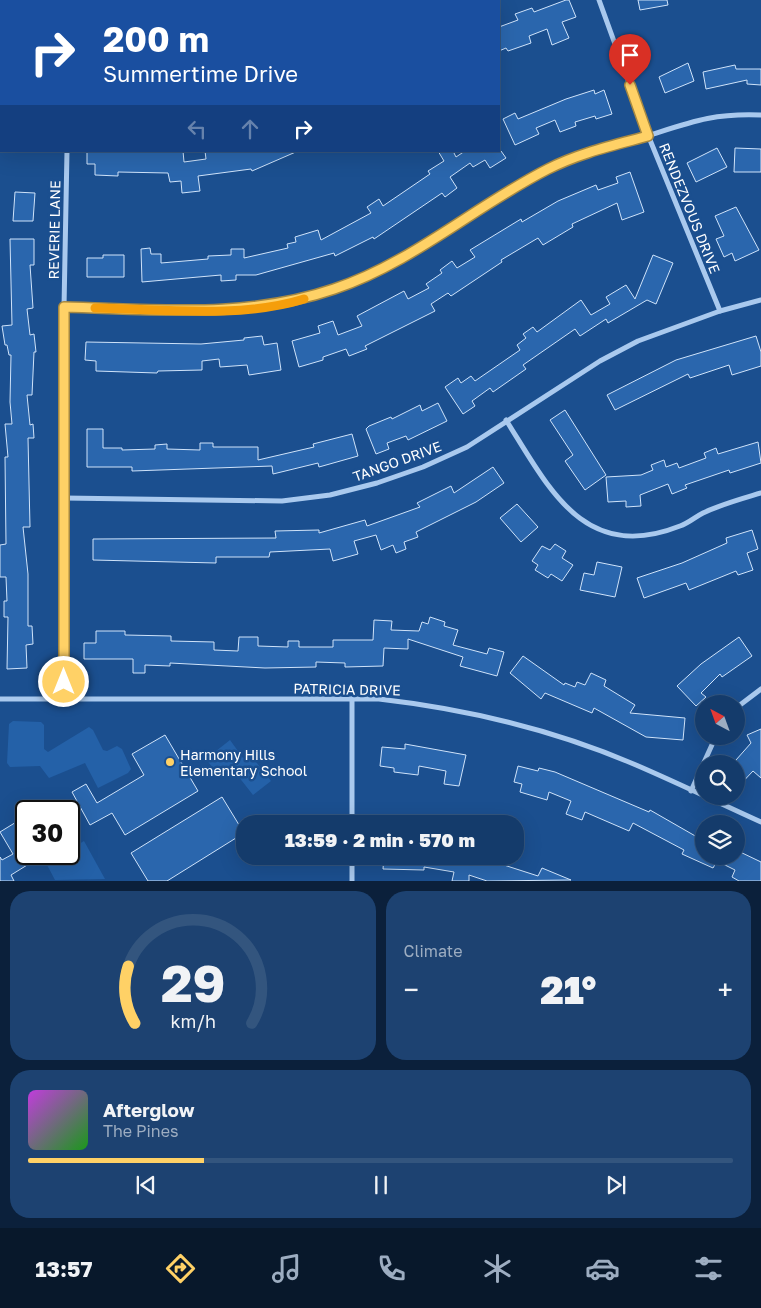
<!DOCTYPE html>
<html lang="en">
<head>
<meta charset="utf-8">
<style>
  body { margin:0; font-family:"Golos Text",sans-serif; background:#1d4271; color:#f1f3f6; height:100vh; display:flex; flex-direction:column; font-size:19px; white-space:nowrap }
  * { box-sizing:border-box; margin:0 }
  p { font-size:16px; color:#9dadc1 }
  .icon { flex:none; width:28px; height:28px; fill:none; stroke:currentColor; stroke-width:2; stroke-linecap:round; stroke-linejoin:round }
  .map { position:relative; height:881px; overflow:hidden }
  .side { display:flex; flex-direction:column; gap:10px; padding:10px; background:#0b203b; flex:1 }
  .side>* { flex:none }
  .guide { position:absolute; left:0px; top:0px; width:500px; height:152px; box-shadow:0 5px 20px #0002,0 0 0 1px #33557e; background:#1a4fa0; color:#fff; overflow:hidden }
  .needle { width:32px; rotate:319deg }
  .controls { position:absolute; left:695px; top:695px; display:grid; gap:10px }
  .controls a { display:grid; place-items:center; width:50px; height:50px; border-radius:50%; background:#143b6b; box-shadow:0 5px 20px #0002,0 0 0 1px #33557e; font-size:25px }
  .speed { position:absolute; left:15px; top:800px; display:flex; gap:10px; font-size:25px; font-weight:700; text-align:center }
  .speed>* { display:grid; place-content:center; width:65px; height:65px; border-radius:50%; background:#143b6b; box-shadow:0 5px 20px #0002,0 0 0 1px #33557e; line-height:1 }
  .speed .limit { border:2px solid #111; border-radius:8px; background:#fff; color:#111 }
  .pin { position:absolute; display:grid; place-items:center; width:42px; height:42px; color:#fff; margin:-51px -21px; border-radius:50% 50% 50% 0; rotate:-45deg; box-shadow:0 0 5px #0007 }
  .pin .icon { rotate:45deg }
  .me { position:absolute; width:55px; margin:-28px; rotate:0deg; stroke-linejoin:round; filter:drop-shadow(0 0 4px #0008) }
  .turn { display:flex; align-items:center; gap:18px; height:105px; padding:0 20px; font-size:22px }
  .turn .icon { width:65px; height:65px; stroke-width:2.5 }
  .turn b { display:block; font-size:35px; line-height:42px }
  .lanes { display:flex; align-items:center; height:48px; padding:0 20px; background:#0003; justify-content:center; gap:25px; direction:ltr }
  .lanes .off { opacity:.35 }
  .big { font-size:38px; font-weight:800; line-height:1.1 }
  .side .card { flex:1; display:flex; flex-direction:column; justify-content:center; gap:8px; min-width:0; padding:0 18px; border-radius:20px; background:#1d4271 }
  .side .dial { align-items:center; gap:0 }
  .dial svg { height:130px; overflow:visible; fill:none; stroke:#33557e; stroke-width:7; stroke-linecap:round; text-anchor:middle }
  .dial text { fill:#f1f3f6; stroke:none }
  .song { display:flex; align-items:center; gap:15px }
  .cover { width:60px; height:60px; border-radius:8px; background:linear-gradient(135deg,hsl(290 70% 55%),hsl(120 70% 35%)) }
  .played { height:5px; border-radius:2px; background:linear-gradient(90deg,#ffd166 25%,#33557e 25%) }
  .keys { display:flex; justify-content:space-around; direction:ltr }
  .heat { display:flex; justify-content:space-between; align-items:center; font-size:28px; direction:ltr }
  .side .tiles { flex:1; display:grid; gap:10px; grid-template-columns:1fr 1fr }
  .card:last-child { grid-column:span 2 }
  .trip { position:absolute; left:236px; top:815px; width:288px; height:50px; border-radius:20px; background:#143b6b; box-shadow:0 5px 20px #0002,0 0 0 1px #33557e; font-weight:800; line-height:50px; text-align:center }
  .tabs { display:flex; height:80px; justify-content:space-around; align-items:center; background:#08182b; color:#9dadc1 }
  .tabs .icon { width:35px; height:35px }
  .tabs .on { color:#ffd166 }
  .tabs b { font-size:22px; color:#f1f3f6 }
  .map>svg:first-child { display:block }
  .green { fill:#2461a8 }
  .building { fill:#2a66ad; stroke:#cfe3fa }
  .lines { fill:none; stroke-linecap:round; stroke-linejoin:round }
  .minor { stroke:#a9c9ee; stroke-width:5 }
  .route-casing { stroke:#a68842; stroke-width:12 }
  .route { stroke:#ffd166; stroke-width:9 }
  .slow { stroke:#f59e0b; stroke-width:9 }
  .poi-dot { fill:#ffd166; stroke:#1b4f8f; stroke-width:2 }
  .labels { text-anchor:middle; dominant-baseline:central; stroke-width:5; stroke-linejoin:round; paint-order:stroke }
  .street-label { font-size:14px; fill:#fff; stroke:#1b4f8f }
  .poi-label { font-size:14px; fill:#fff; stroke:#1b4f8f; text-anchor:start }
</style>
</head>
<body>
<div class="map">
<svg width="761" height="881" viewBox="0 0 761 881">
  <rect width="100%" height="100%" fill="#1b4f8f"/>
  <!-- green -->
  <g class="green">
    <path d="M0,0H59L1,1V100Z"/>
    <path d="M13,721L41,722L44,725V749L48,752L89,727L93,730L103,750L107,751L117,746L122,749L131,769L128,773L98,788L85,763L49,778L40,766L10,767L7,763L9,724Z"/>
    <path d="M230,740L243,758L249,753L271,781L253,795L231,767L219,776L206,759Z"/>
    <path d="M84,841L105,879L55,880L46,863L61,854H69V850Z"/>
  </g>
  <!-- building -->
  <g class="building">
    <path d="M566,0H569L576,17L562,22L569,38L552,45L547,29L529,36L531,43L508,51L506,48L499,51V27L518,20L515,14L532,8L534,12Z"/>
    <path d="M638,0H667L668,5L640,10Z"/>
    <path d="M688,63L694,81L665,93L659,77Z"/>
    <path d="M735,65L736,69H761V85L747,84V80L706,89L703,72Z"/>
    <path d="M594,90L595,94L604,90L612,114L596,119L595,116L575,122L576,126L560,132L555,120L536,128L539,134L515,145L503,119L515,113L518,119L566,99Z"/>
    <path d="M717,148L727,167L696,182L687,163Z"/>
    <path d="M735,148L761,149V172H734Z"/>
    <path d="M87,151H183L184,162L206,159L205,151H298L252,171L251,169L198,176L200,191L182,193L181,181L170,182L168,173L118,172V176L95,175V164H87Z"/>
    <path d="M438,151H453L456,157L465,151H501L506,158L490,168L485,160L473,167L470,163L450,177L457,188L445,197L442,193L374,239L373,237L335,256L334,253L256,275H236V280L221,281V275L142,282L141,249L150,248L151,254H161V263L208,259V256L231,255V249H244V258L288,248L287,244L296,242L295,237L318,230L321,240L371,213L367,207L379,199L383,206L430,174L428,171L444,161Z"/>
    <path d="M630,172L644,212L622,220L617,203L572,224L573,227L543,245L538,238L501,260L502,262L451,296L448,293L431,304L435,311L365,346L367,349L349,356L346,349L323,357V360L299,367L292,341L320,333L318,326L333,321L338,335L362,326L357,316L404,291L408,299L429,288L426,284L442,273L440,270L452,261L457,268L475,257L470,250L521,219L522,222L558,201L596,185L598,190L618,183L616,177Z"/>
    <path d="M15,192L35,193L33,221H13Z"/>
    <path d="M736,207L759,250L735,261L732,253L724,257L716,239L724,236L715,216Z"/>
    <path d="M10,239H34V265H30L33,308L27,309L30,335L34,334L36,352H34L32,395H27L30,425L33,424L34,438H28L30,527H23L28,574V626H32L33,644L26,645L27,668L7,669L8,617H4V601H7L6,577H0V545L6,544L5,457H8L5,424H12L10,402L11,355H9L7,345H5L2,326L12,325Z"/>
    <path d="M103,255H124V277H87V258H103Z"/>
    <path d="M653,255L673,263L656,304L647,300L608,323L606,319L580,336L575,329L523,365L526,369L493,392L490,388L472,401L475,406L463,414L445,387L458,378L461,383L471,376L475,381L520,350L517,345L526,338L523,334L533,327L537,332L581,300L591,315L610,304L606,297L626,285L635,299Z"/>
    <path d="M262,336L264,345L277,343L281,370L249,375L247,365L220,367L219,359L202,361V370L158,371L157,373L96,371V361L85,360L86,342L201,344L244,340V338Z"/>
    <path d="M756,336L761,352V366L732,375L729,365L690,378L688,374L615,410L607,395L676,360Z"/>
    <path d="M438,403L447,421L408,440L406,436L387,443L389,449L376,454L366,429L369,426L391,417L392,419L420,405L422,411Z"/>
    <path d="M565,410L606,475L585,490L565,461L573,455L550,420Z"/>
    <path d="M87,429H103V448H122V450L155,449V445L167,444V449L200,450V443H213V447H258V460L314,447L313,444L352,434L358,456L319,467L318,463L273,474L272,466L132,471V467H87Z"/>
    <path d="M758,442L761,463L730,473L729,470L685,485L687,488L672,494L668,484L640,495L641,506L626,507V501L608,502L606,477L641,475L653,470L651,465L664,460L666,467L677,463L679,468L706,458L704,453L716,448L718,454Z"/>
    <path d="M493,467L504,483L476,502L416,532L418,537L404,542L406,549L396,553L393,545L381,550L376,535L354,541L358,554L333,561L330,549L270,552L269,557H216V563L93,560V539L276,538L275,531L319,530V533L365,520L367,526L420,507L417,503L451,486L454,493Z"/>
    <path d="M517,504L538,527L521,542L500,518Z"/>
    <path d="M752,530L758,549L747,553L753,570L738,575L736,571L689,590L686,583L644,598L637,578L682,563L727,543L726,538Z"/>
    <path d="M555,544L566,551L562,558L573,565L562,581L551,574L548,578L535,570L538,565L532,561L542,546L550,550Z"/>
    <path d="M597,562L622,567L615,597L580,590L584,573L594,575Z"/>
    <path d="M430,617L445,622L444,626L458,630L453,645L487,654L489,648L504,652L497,676L460,666L463,657L408,639V649L384,648L383,666L345,667V663L316,662V667L265,668L170,663V666L145,665V673H133V659H84V643H96V631H125V635L171,636V641L214,642V650L238,651L239,637H258V646L288,647V641H299V647H333V640H373L374,620L392,621L391,630L419,631L422,622L428,624Z"/>
    <path d="M739,637L752,656L722,677L720,674L701,693L706,697L696,706L677,686L701,664Z"/>
    <path d="M523,656L564,685L565,683L575,687L577,682L585,685L591,673L606,680L604,686L635,705L630,713L685,718L683,740L646,737L594,708L592,713L545,693L541,699L510,673Z"/>
    <path d="M761,729V778L753,771L736,789V760L751,743L747,735Z"/>
    <path d="M165,735L198,791L125,835L112,813L90,825L72,792L86,784L97,803L144,775L132,754Z"/>
    <path d="M405,744L466,755L459,786L444,784L446,771L419,766L418,775L394,772V768L380,766L382,747L405,749Z"/>
    <path d="M518,766L538,771L539,768L555,772L649,812L650,810L704,841V856H736V850L761,862V881H739L732,877L735,870L717,861L713,868L682,854L684,850L633,823L629,831L585,812L582,820L566,814L571,801L549,792L547,800L520,792L522,784L514,782Z"/>
    <path d="M222,797L244,833L167,881H148L131,853Z"/>
    <path d="M26,816V854H45L11,875L14,881H0V857L2,860L13,854L0,832Z"/>
    <path d="M384,856H476L538,876L542,868L571,880L487,881L469,875V881H452L454,872L424,867V870L383,869Z"/>
  </g>
  <g class="lines">
    <!-- minor -->
    <g class="minor">
      <path d="M599,0L648,135L720,311"/>
      <path d="M69,1V0"/>
      <path d="M470,1L473,0"/>
      <path d="M0,107L1,108"/>
      <path d="M64,307C154,309 251,321 337,288C412,260 476,207 547,170C578,153 614,146 647,136C691,122 713,113 761,115"/>
      <path d="M506,420C549,488 584,564 680,526C689,523 695,517 703,513C722,504 741,499 761,493"/>
      <path d="M64,498L282,501L330,495L377,483L423,467L467,447L600,361L638,341L720,311L761,300"/>
      <path d="M0,699H379C466,709 555,730 636,765C678,783 719,803 761,822"/>
      <path d="M352,699V824"/>
      <path d="M64,700V307L67,151"/>
      <path d="M736,708L761,689"/>
      <path d="M691,791L716,736"/>
      <path d="M352,856V881"/>
    </g>
  </g>
  <g class="lines">
    <!-- route casing -->
    <g class="route-casing">
      <path id="route" d="M64,682V307C154,309 247,319 334,289C412,263 475,206 548,169C579,153 615,145 648,136L630,85"/>
    </g>
    <!-- route -->
    <use href="#route" class="route"/>
    <!-- slow -->
    <path class="slow" d="M95,308C161,309 240,319 304,299"/>
  </g>
  <!-- markers -->
  <circle class="poi-dot" cx="170" cy="762" r="5"/>
  <g class="labels">
    <!-- street labels -->
    <g class="street-label">
      <text transform="translate(690 208) rotate(68)">RENDEZVOUS DRIVE</text>
      <text transform="translate(54 230) rotate(-89)">REVERIE LANE</text>
      <text transform="translate(397 461) rotate(-20)">TANGO DRIVE</text>
      <text transform="translate(347 689) rotate(1)">PATRICIA DRIVE</text>
    </g>
    <!-- poi labels -->
    <g class="poi-label">
      <text x="180" y="754">Harmony Hills<tspan x="180" dy="16">Elementary School</tspan></text>
    </g>
  </g>
</svg>
<div class="controls">
<a><svg class="needle" viewBox="-14 -14 28 28"><path d="M0-13l5 13h-10z" fill="#e53935"/><path d="M0 13l5-13h-10z" fill="#9dadc1"/></svg></a>
<a><svg class="icon" aria-label="search" viewBox="0 0 24 24"><circle cx="10" cy="10" r="6"/><path d="M15 15l6 6"/></svg></a>
<a><svg class="icon" aria-label="layers" viewBox="0 0 24 24"><path d="M12 4l9 5-9 5-9-5zM3 14l9 5 9-5"/></svg></a>
</div>
<div class="speed"><div class="limit">30</div></div>
<div class="pin" style="left:630px;top:85px;background:#d93025"><svg class="icon" aria-label="arrive" viewBox="0 0 24 24"><path d="M6 21V4h12l-3 4 3 4H6"/></svg></div>
<svg class="me" style="left:64px;top:682px" viewBox="-20 -20 40 40"><circle r="17" fill="#ffd166" stroke="#fff" stroke-width="3"/><path d="M0-11L8 9 0 5-8 9z" fill="#fff"/></svg>
<div class="trip">13:59 · 2 min · 570 m</div>
<div class="guide">
<div class="turn"><svg class="icon" aria-label="right" viewBox="0 0 24 24"><path d="M7 20v-9h11M14 6l5 5-5 5"/></svg><div><b>200 m</b>Summertime Drive</div></div>
<div class="lanes"><svg class="icon off" aria-label="left" viewBox="0 0 24 24"><path d="M17 20v-9H6M10 6l-5 5 5 5"/></svg><svg class="icon off" aria-label="ahead" viewBox="0 0 24 24"><path d="M12 20V5M6 11l6-6 6 6"/></svg><svg class="icon" aria-label="right" viewBox="0 0 24 24"><path d="M7 20v-9h11M14 6l5 5-5 5"/></svg></div>
</div>
</div>
<section class="side">
<div class="tiles">
<div class="card dial"><svg viewBox="0 0 100 80">
<path d="M14 69A42 42 0 1 1 86 69"/>
<path d="M14 69A42 42 0 0 1 10 34" stroke="#ffd166"/>
<text x="50" y="56" font-size="32" font-weight="700">29</text>
<text x="50" y="72" font-size="11">km/h</text>
</svg></div>
<div class="card"><p>Climate</p>
<div class="heat"><a>−</a><b class="big">21°</b><a>+</a></div>
</div>
<div class="card">
<div class="song"><i class="cover"></i><div><b>Afterglow</b><p>The Pines</p></div></div>
<div class="played"></div>
<div class="keys"><svg class="icon" aria-label="previous" viewBox="0 0 24 24"><path d="M18 5L8 12l10 7zM5 5v14"/></svg><svg class="icon" aria-label="pause" viewBox="0 0 24 24"><path d="M8 5v14M16 5v14"/></svg><svg class="icon" aria-label="next" viewBox="0 0 24 24"><path d="M6 5l10 7-10 7zM19 5v14"/></svg></div>
</div>
</div>
</section>
<nav class="tabs">
<b>13:57</b>
<svg class="icon on" aria-label="directions" viewBox="0 0 24 24"><path d="M12 3l9 9-9 9-9-9zM9 14v-3h6M13 9l2 2-2 2"/></svg>
<svg class="icon" aria-label="music" viewBox="0 0 24 24"><path d="M9 18V5l10-2v13"/><circle cx="6" cy="18" r="3"/><circle cx="16" cy="16" r="3"/></svg>
<svg class="icon" aria-label="phone" viewBox="0 0 24 24"><path d="M5 4h4l2 5-3 2q2 4 5 5l2-3 5 2v4C11 20 4 13 5 4z"/></svg>
<svg class="icon" aria-label="climate" viewBox="0 0 24 24"><path d="M12 3v18M4 7l16 10M4 17L20 7"/></svg>
<svg class="icon" aria-label="car" viewBox="0 0 24 24"><path d="M5 17H2v-5l4-1 3-4h7l3 4 3 1v5h-3M9 17h6M6 11h13"/><circle cx="7" cy="17" r="2"/><circle cx="17" cy="17" r="2"/></svg>
<svg class="icon" aria-label="filters" viewBox="0 0 24 24"><path d="M4 7h16M4 17h16"/><circle cx="9" cy="7" r="2"/><circle cx="15" cy="17" r="2"/></svg>
</nav>
</body>
</html>
